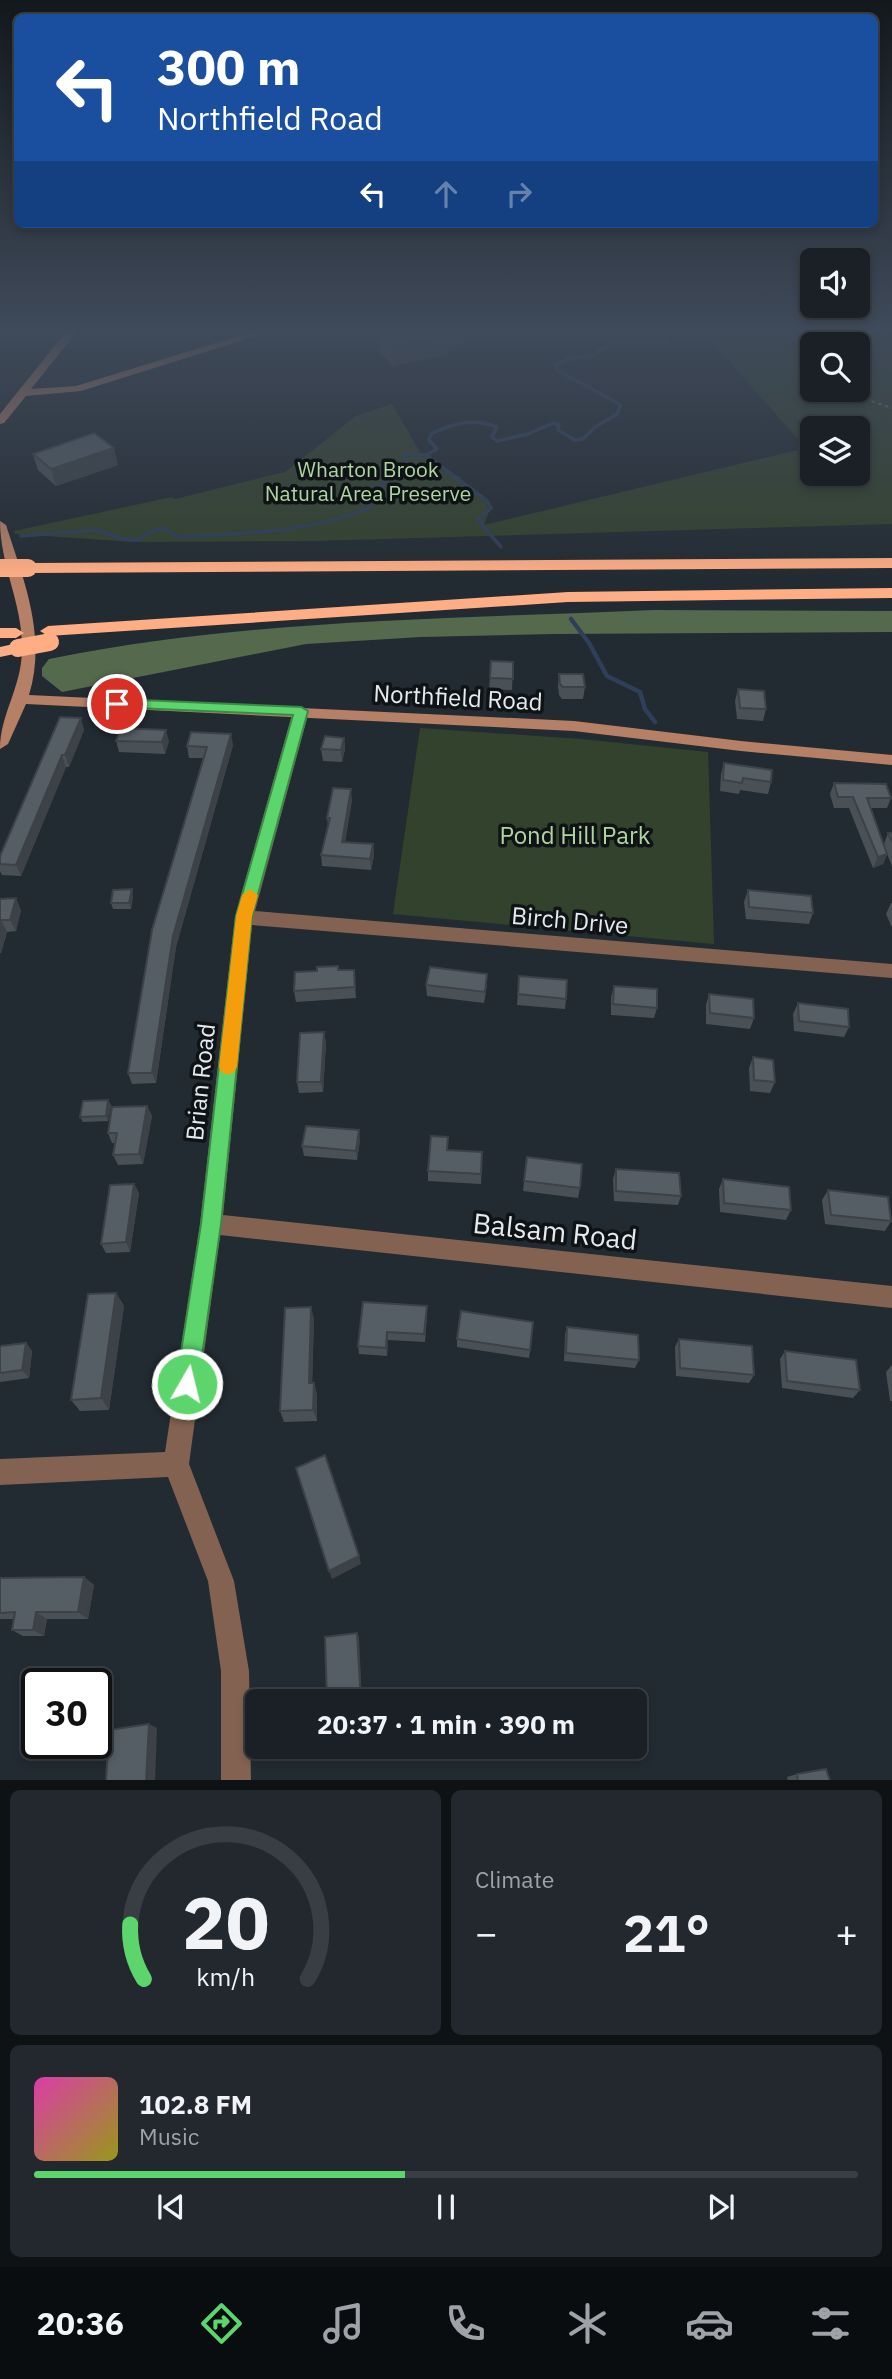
<!DOCTYPE html>
<html lang="en">
<head>
<meta charset="utf-8">
<style>
  body { margin:0; font-family:"IBM Plex Sans",sans-serif; background:#23282e; color:#f1f3f6; height:100vh; display:flex; flex-direction:column; font-size:26px; white-space:nowrap }
  * { box-sizing:border-box; margin:0 }
  p { font-size:23px; color:#9fa3a7 }
  .icon { flex:none; width:38px; height:38px; fill:none; stroke:currentColor; stroke-width:2; stroke-linecap:round; stroke-linejoin:round }
  .map { position:relative; height:1780px; overflow:hidden }
  .drawer { display:flex; flex-direction:column; gap:10px; padding:10px; background:#0e1215; flex:1 }
  .drawer>* { flex:none }
  .guide { position:absolute; left:14px; top:14px; width:864px; height:214px; border-radius:10px; box-shadow:0 4px 10px #0003,0 0 0 2px #383e43; background:#1a4fa0; color:#fff; overflow:hidden }
  .fabs { position:absolute; left:800px; top:248px; display:grid; gap:14px }
  .fabs a { display:grid; place-items:center; width:70px; height:70px; border-radius:10px; background:#1a2026; box-shadow:0 4px 10px #0003,0 0 0 2px #383e43; font-size:35px }
  .speed { position:absolute; left:21px; top:1668px; display:flex; gap:14px; font-size:35px; font-weight:700; text-align:center }
  .speed>* { display:grid; place-content:center; width:91px; height:91px; border-radius:50%; background:#1a2026; box-shadow:0 4px 10px #0003,0 0 0 2px #383e43; line-height:1 }
  .speed .limit { border:4px solid #111; border-radius:10px; background:#fff; color:#111 }
  .pin { position:absolute; display:grid; place-items:center; width:60px; height:60px; color:#fff; margin:-30px; border:4px solid #fff; border-radius:50%; box-shadow:0 2px 7px #0007 }
  .me { position:absolute; width:77px; margin:-38px; rotate:8deg; stroke-linejoin:round; filter:drop-shadow(0 0 5px #0008) }
  .turn { display:flex; align-items:center; gap:24px; height:147px; padding:0 28px; font-size:32px }
  .turn .icon { width:91px; height:91px; stroke-width:2.5 }
  .turn b { display:block; font-size:49px; line-height:60px }
  .lanes { display:flex; align-items:center; height:66px; padding:0 28px; background:#0003; justify-content:center; gap:35px; direction:ltr }
  .lanes .off { opacity:.35 }
  .big { font-size:52px; font-weight:800; line-height:1.1 }
  .drawer .card { flex:1; display:flex; flex-direction:column; justify-content:center; gap:10px; min-width:0; padding:0 24px; border-radius:10px; background:#23282e }
  .drawer .dial { align-items:center; gap:0 }
  .dial svg { height:182px; overflow:visible; fill:none; stroke:#383e43; stroke-width:7; stroke-linecap:round; text-anchor:middle }
  .dial text { fill:#f1f3f6; stroke:none }
  .song { display:flex; align-items:center; gap:21px }
  .cover { width:84px; height:84px; border-radius:10px; background:linear-gradient(135deg,hsl(320 70% 55%),hsl(60 70% 35%)) }
  .played { height:7px; border-radius:4px; background:linear-gradient(90deg,#5cd56d 45%,#383e43 45%) }
  .keys { display:flex; justify-content:space-around; direction:ltr }
  .heat { display:flex; justify-content:space-between; align-items:center; font-size:38px; direction:ltr }
  .drawer .tiles { flex:1; display:grid; gap:10px; grid-template-columns:1fr 1fr }
  .card:last-child { grid-column:span 2 }
  .trip { position:absolute; left:245px; top:1689px; width:402px; height:70px; border-radius:10px; background:#1a2026; box-shadow:0 4px 10px #0003,0 0 0 2px #383e43; font-weight:800; line-height:70px; text-align:center }
  .tab-bar { display:flex; height:112px; justify-content:space-around; align-items:center; background:#0a0d0f; color:#9fa3a7 }
  .tab-bar .icon { width:49px; height:49px }
  .tab-bar .active { color:#5cd56d }
  .tab-bar b { font-size:32px; color:#f1f3f6 }
  .map>svg:first-child { display:block }
  .green { fill:#33422d; fill-rule:evenodd }
  .forest { fill:#55694d }
  .lines { fill:none; stroke-linecap:round; stroke-linejoin:round }
  .stream-far1 { stroke:#2f3e59; stroke-width:3.5 }
  .stream { stroke:#2f3e59; stroke-width:4.5 }
  .path { stroke:#6a7177; stroke-width:2; stroke-dasharray:3.5 3.5; stroke-linecap:butt }
  .street { fill:#836251; fill-rule:evenodd }
  .secondary { fill:#b58066; fill-rule:evenodd }
  .highway { fill:#fead84; fill-rule:evenodd }
  .highway-bridge { stroke:#fead84; stroke-width:18 }
  .wall { fill:#495157 }
  .shaded-wall { fill:#3c4247 }
  .building { fill:#555e65; stroke:#3c4247; stroke-width:2 }
  .route { fill:#5cd56d; stroke:#3c8a47; stroke-width:2 }
  .slow { fill:#f59e0b }
  .labels { text-anchor:middle; dominant-baseline:central; stroke-width:7; stroke-linejoin:round; paint-order:stroke }
  .far-park-label { font-size:21px; fill:#afd4a0; stroke:#101316 }
  .street-label { font-size:24px; fill:#e4eaee; stroke:#101316 }
  .park-label { font-size:24px; fill:#afd4a0; stroke:#101316 }
  .near-street-label { font-size:28px; fill:#e4eaee; stroke:#101316 }
</style>
</head>
<body>
<div class="map">
<svg width="892" height="1781" viewBox="0 0 892 1781">
  <rect width="100%" height="100%" fill="#232b32"/>
  <!-- green -->
  <g class="green">
    <path d="M700,329H892V524L315,541L134,542L15,534L14,531L172,497L175,499L285,472L356,416L392,404L421,454L431,455L433,467L460,477L467,489L484,498L489,511L484,525L806,448ZM812,345H858V390H812ZM812,429H858V474H812Z"/>
    <path d="M420,728L581,739L708,752L714,944L393,914Z"/>
  </g>
  <!-- forest -->
  <path class="forest" d="M653,610L892,611V632L553,634L421,637L306,644L62,692L42,676V668L49,659C247,619 452,619 653,610Z"/>
  <g class="lines">
    <!-- stream-far1 -->
    <g class="stream-far1">
      <path d="M427,456L486,500L491,508L478,520L501,547"/>
      <path d="M21,536L97,530L124,539L138,540L148,533L164,528L177,537C244,533 309,533 371,507L360,500L363,493C380,488 391,476 408,468L404,458L406,454L426,455L437,449L429,440L431,434C453,423 473,418 497,427L492,437L497,441L528,434L553,423L559,425L558,430L575,440L583,439L595,427L617,414L621,405L557,370L555,365L567,359L595,355L601,349L617,343L661,344L668,342L662,334L666,330L682,335L692,333L690,329"/>
    </g>
    <!-- stream -->
    <path class="stream" d="M571,619L589,643L607,676L640,692L645,709L655,722"/>
    <!-- path -->
    <g class="path">
      <path d="M745,331L751,329"/>
      <path d="M823,345L841,329"/>
      <path d="M812,358V364"/>
      <path d="M854,390L871,401L892,408"/>
    </g>
    <!-- street -->
    <path class="street" d="M301,706L309,711L255,911L892,964V978L252,925L223,1215L892,1286V1308L220,1235L189,1464L234,1581L249,1671L251,1781H221V1671L208,1581L168,1477L0,1485V1459L165,1452L200,1224L235,917L293,711Z"/>
    <!-- secondary -->
    <g class="secondary">
      <path d="M68,329H79L31,389L76,386L261,329H278L81,391L26,396L4,423L0,424V414Z"/>
      <path d="M0,521L6,525C24,581 47,636 29,695L574,721L741,741L892,755V765L741,751L574,731L26,704L8,744L0,749C0,714 22,687 22,649C23,605 0,565 0,521Z"/>
    </g>
    <!-- highway -->
    <g class="highway">
      <path d="M892,558V568L28,573L20,568L28,563Z"/>
      <path d="M892,588V598L568,602L48,636L40,631L48,626L568,592Z"/>
      <path d="M0,628H16L24,633L16,638H0Z"/>
      <path d="M18,643L24,644L27,648L24,652L0,657V647Z"/>
    </g>
    <!-- highway-bridge -->
    <g class="highway-bridge">
      <path d="M0,568H28"/>
      <path d="M18,648L50,642"/>
    </g>
  </g>
  <!-- wall -->
  <g class="wall">
    <path d="M11,329H38L31,339H14Z"/>
    <path d="M377,329H476V339L448,351V354L393,366L380,353L379,336L377,335Z"/>
    <path d="M33,454L118,465L56,486L38,470Z"/>
    <path d="M513,662L512,690L489,689L490,678Z"/>
    <path d="M559,674L585,687L583,699H562L559,695L558,686Z"/>
    <path d="M738,689L766,709L763,721L737,719L735,701Z"/>
    <path d="M60,717L84,730L69,767H66L21,876L2,875L0,871V856Z"/>
    <path d="M344,738L345,749L342,762L323,761L321,749Z"/>
    <path d="M116,741H169L165,754L119,752Z"/>
    <path d="M233,745L176,947L156,1083L132,1084L128,1073L203,758H189L187,746Z"/>
    <path d="M724,763L771,782L768,794L740,790L739,794L720,791L721,774Z"/>
    <path d="M834,783L891,798L887,808H871L884,844L888,833H892V866L887,854L883,864L873,868L849,808H834L830,794Z"/>
    <path d="M352,800L345,842L373,844L374,856L371,870L322,866L321,855L328,825L327,818Z"/>
    <path d="M748,890L813,913L809,924L746,919L744,902Z"/>
    <path d="M133,895L131,909H113L111,903Z"/>
    <path d="M0,899L21,910L16,931L7,932L1,953H0Z"/>
    <path d="M891,903H892V928L886,914Z"/>
    <path d="M339,970H354L356,998L296,1002L294,991Z"/>
    <path d="M519,976L566,999L565,1009L517,1005Z"/>
    <path d="M426,985H487L484,1003L427,996Z"/>
    <path d="M614,986L657,1008L654,1018L611,1015V997Z"/>
    <path d="M709,994L754,1018L750,1029L706,1024V1005Z"/>
    <path d="M798,1003L849,1027L844,1037L794,1031L793,1014Z"/>
    <path d="M324,1032L326,1043L323,1092L299,1093L297,1082Z"/>
    <path d="M753,1057L775,1082L770,1093L750,1091L749,1068Z"/>
    <path d="M108,1100L111,1105L108,1121L83,1122L80,1117Z"/>
    <path d="M147,1106L152,1116L143,1164L118,1165L113,1155L115,1143H112L108,1133Z"/>
    <path d="M360,1140L357,1160L304,1156L302,1146Z"/>
    <path d="M482,1152L481,1184L428,1181V1171Z"/>
    <path d="M527,1157L580,1188L578,1198L523,1191Z"/>
    <path d="M616,1169L681,1196L678,1205L614,1201L613,1179Z"/>
    <path d="M723,1179L791,1210L786,1220L720,1212L719,1189Z"/>
    <path d="M134,1184L139,1193L130,1252L106,1253L101,1244Z"/>
    <path d="M828,1190L891,1221L885,1231L825,1224L822,1200Z"/>
    <path d="M116,1293L124,1306L109,1410L80,1411L71,1400Z"/>
    <path d="M363,1302L427,1315L425,1342L388,1340L387,1356L359,1354L358,1346Z"/>
    <path d="M314,1319L312,1383H314L317,1394V1421L284,1422L280,1411Z"/>
    <path d="M567,1327L639,1360L635,1368L564,1361L565,1335Z"/>
    <path d="M457,1339L530,1350L529,1358L457,1347Z"/>
    <path d="M679,1339L754,1375L749,1383L676,1376L675,1347Z"/>
    <path d="M26,1343L32,1351L29,1378L0,1382V1346Z"/>
    <path d="M785,1351L860,1390L853,1398L782,1388L780,1359Z"/>
    <path d="M892,1365V1401H890L886,1372Z"/>
    <path d="M84,1577L94,1585L88,1619H47L44,1636H23L12,1630L14,1619H0V1578Z"/>
    <path d="M797,1774L830,1781H788L787,1777Z"/>
  </g>
  <!-- shaded-wall -->
  <g class="shaded-wall">
    <path d="M28,329H38L31,339Z"/>
    <path d="M452,329H476V339L448,351V354L393,366L392,346L445,332Z"/>
    <path d="M114,448L118,465L56,486L51,469Z"/>
    <path d="M81,718L84,730L69,767L65,755Z"/>
    <path d="M166,730L169,741L165,754L162,742Z"/>
    <path d="M231,734L233,745L176,947L156,1083L152,1073L173,936Z"/>
    <path d="M344,738L345,749L342,762L341,750Z"/>
    <path d="M62,755L66,767L21,876L16,865Z"/>
    <path d="M351,789L352,800L343,854L342,842Z"/>
    <path d="M373,844L374,856L371,870L370,859Z"/>
    <path d="M887,854L883,864L873,868L878,857Z"/>
    <path d="M132,889L133,895L131,909L129,903Z"/>
    <path d="M16,898L21,910L16,931L10,920Z"/>
    <path d="M1,920L7,932L1,953L0,950V925Z"/>
    <path d="M324,1032L326,1043L323,1092L321,1082Z"/>
    <path d="M108,1100L111,1105L108,1121L106,1116Z"/>
    <path d="M147,1106L152,1116L143,1164L139,1154Z"/>
    <path d="M359,1130L360,1140L357,1160L356,1151Z"/>
    <path d="M134,1184L139,1193L130,1252L126,1242Z"/>
    <path d="M116,1293L124,1306L109,1410L101,1398Z"/>
    <path d="M311,1307L314,1319L312,1395L309,1383Z"/>
    <path d="M387,1332L388,1340L387,1356L386,1348Z"/>
    <path d="M26,1343L32,1351L29,1378L22,1370Z"/>
    <path d="M314,1383L317,1394V1421L313,1410Z"/>
    <path d="M359,1556L361,1564L332,1579L329,1571Z"/>
    <path d="M84,1577L94,1585L88,1619L78,1612Z"/>
    <path d="M36,1612L47,1619L44,1636L33,1630Z"/>
    <path d="M357,1633L359,1637L362,1701H361Z"/>
    <path d="M149,1724L157,1728L155,1781H146Z"/>
  </g>
  <!-- building -->
  <g class="building">
    <path d="M389,329H452L445,332L448,335L392,346L379,333Z"/>
    <path d="M94,433L114,448L51,469L33,454Z"/>
    <path d="M491,661L513,662V679L490,678Z"/>
    <path d="M559,674H583L585,687H563L560,684Z"/>
    <path d="M738,689L764,691L766,709L740,708Z"/>
    <path d="M60,717L81,718L65,755H62L16,865L0,864V856Z"/>
    <path d="M120,728L166,730L162,742L116,741Z"/>
    <path d="M191,732L231,734L173,936L152,1073H128L152,930L207,747L187,746Z"/>
    <path d="M325,736L344,738L341,750L321,749Z"/>
    <path d="M724,763L772,770L771,782L743,778L742,783L723,780Z"/>
    <path d="M834,783L886,784L891,798H867L887,854L878,857L853,797H838Z"/>
    <path d="M333,788L351,789L342,842L373,844L370,859L321,855L330,818H327Z"/>
    <path d="M888,833H892V842Z"/>
    <path d="M132,889L129,903H111L113,890Z"/>
    <path d="M748,890L811,896L813,913L749,907Z"/>
    <path d="M16,898L10,920H1L0,925V899Z"/>
    <path d="M338,966V970H354L355,987L294,991L295,972L317,971V967Z"/>
    <path d="M430,967L487,974L485,992L426,985Z"/>
    <path d="M519,976L567,980L566,999L518,994Z"/>
    <path d="M614,986L657,989V1008L613,1004Z"/>
    <path d="M709,994L753,999L754,1018L710,1013Z"/>
    <path d="M798,1003L848,1009L849,1027L799,1021Z"/>
    <path d="M324,1032L321,1082H297L300,1033Z"/>
    <path d="M753,1057L773,1060L775,1082L754,1080Z"/>
    <path d="M108,1100L106,1116L80,1117L83,1101Z"/>
    <path d="M147,1106L139,1154L113,1155L117,1133H108L112,1107Z"/>
    <path d="M306,1126L359,1130L356,1151L302,1146Z"/>
    <path d="M431,1136L448,1137L447,1150L482,1152L481,1174L428,1171Z"/>
    <path d="M527,1157L582,1164L580,1188L524,1181Z"/>
    <path d="M616,1169L679,1173L681,1196L616,1191Z"/>
    <path d="M723,1179L789,1187L791,1210L724,1203Z"/>
    <path d="M134,1184L126,1242L101,1244L110,1185Z"/>
    <path d="M828,1190L888,1197L891,1221L831,1215Z"/>
    <path d="M116,1293L101,1398L71,1400L88,1294Z"/>
    <path d="M363,1302L427,1306L424,1334L387,1332L386,1348L358,1346Z"/>
    <path d="M311,1307L309,1383H314L313,1410L280,1411L285,1308Z"/>
    <path d="M461,1311L533,1322L530,1350L457,1339Z"/>
    <path d="M567,1327L638,1335L639,1360L566,1353Z"/>
    <path d="M679,1339L752,1346L754,1375L680,1368Z"/>
    <path d="M26,1343L22,1370L0,1373V1346Z"/>
    <path d="M785,1351L856,1360L860,1390L787,1381Z"/>
    <path d="M325,1455L359,1556L329,1571L296,1468Z"/>
    <path d="M84,1577L78,1612H36L33,1630H12L15,1612L0,1613V1578Z"/>
    <path d="M357,1633L361,1701H327L325,1637Z"/>
    <path d="M149,1724L146,1781H106L109,1730Z"/>
    <path d="M826,1769L830,1781H798L797,1774Z"/>
  </g>
  <!-- sky -->
  <linearGradient id="sky" x2="0" y2="1"><stop stop-color="#13181c"/><stop offset="0.57" stop-color="#3f4a5a"/><stop offset="1" stop-color="#3f4a5a" stop-opacity="0"/></linearGradient>
  <rect width="892" height="579" fill="url(#sky)"/>
  <!-- route -->
  <path class="route" d="M117,699L301,707L308,711L252,916L221,1224L198,1384L195,1392L187,1395L180,1392L176,1384L201,1224L236,916L293,715L112,707L110,704Z"/>
  <!-- slow -->
  <path class="slow" d="M250,889L258,895L252,916L237,1067L234,1072L228,1075L221,1072L219,1067L236,916L242,895Z"/>
  <g class="labels">
    <!-- far-park labels -->
    <g class="far-park-label">
      <text x="368" y="469">Wharton Brook<tspan x="368" dy="24">Natural Area Preserve</tspan></text>
    </g>
    <!-- street labels -->
    <g class="street-label">
      <text transform="translate(458 697) rotate(3)">Northfield Road</text>
      <text transform="translate(570 920) rotate(5)">Birch Drive</text>
      <text transform="translate(200 1082) rotate(-84)">Brian Road</text>
    </g>
    <!-- park labels -->
    <g class="park-label">
      <text x="575" y="835">Pond Hill Park</text>
    </g>
    <!-- near-street labels -->
    <g class="near-street-label">
      <text transform="translate(555 1231) rotate(6)">Balsam Road</text>
    </g>
  </g>
</svg>
<div class="fabs">
<a><svg class="icon" aria-label="sound" viewBox="0 0 24 24"><path d="M4 9h4l5-4v14l-5-4H4zM17 9q2 3 0 6"/></svg></a>
<a><svg class="icon" aria-label="search" viewBox="0 0 24 24"><circle cx="10" cy="10" r="6"/><path d="M15 15l6 6"/></svg></a>
<a><svg class="icon" aria-label="layers" viewBox="0 0 24 24"><path d="M12 4l9 5-9 5-9-5zM3 14l9 5 9-5"/></svg></a>
</div>
<div class="speed"><div class="limit">30</div></div>
<div class="pin" style="left:117px;top:704px;background:#d93025"><svg class="icon" aria-label="arrive" viewBox="0 0 24 24"><path d="M6 21V4h12l-3 4 3 4H6"/></svg></div>
<svg class="me" style="left:187px;top:1384px" viewBox="-20 -20 40 40"><circle r="17" fill="#5cd56d" stroke="#fff" stroke-width="3"/><path d="M0-11L8 9 0 5-8 9z" fill="#fff"/></svg>
<div class="trip">20:37 · 1 min · 390 m</div>
<div class="guide">
<div class="turn"><svg class="icon" aria-label="left" viewBox="0 0 24 24"><path d="M17 20v-9H6M10 6l-5 5 5 5"/></svg><div><b>300 m</b>Northfield Road</div></div>
<div class="lanes"><svg class="icon" aria-label="left" viewBox="0 0 24 24"><path d="M17 20v-9H6M10 6l-5 5 5 5"/></svg><svg class="icon off" aria-label="ahead" viewBox="0 0 24 24"><path d="M12 20V5M6 11l6-6 6 6"/></svg><svg class="icon off" aria-label="right" viewBox="0 0 24 24"><path d="M7 20v-9h11M14 6l5 5-5 5"/></svg></div>
</div>
</div>
<section class="drawer">
<div class="tiles">
<div class="card dial"><svg viewBox="0 0 100 80">
<path d="M14 69A42 42 0 1 1 86 69"/>
<path d="M14 69A42 42 0 0 1 8 45" stroke="#5cd56d"/>
<text x="50" y="56" font-size="32" font-weight="700">20</text>
<text x="50" y="72" font-size="11">km/h</text>
</svg></div>
<div class="card"><p>Climate</p>
<div class="heat"><a>−</a><b class="big">21°</b><a>+</a></div>
</div>
<div class="card">
<div class="song"><i class="cover"></i><div><b>102.8 FM</b><p>Music</p></div></div>
<div class="played"></div>
<div class="keys"><svg class="icon" aria-label="previous" viewBox="0 0 24 24"><path d="M18 5L8 12l10 7zM5 5v14"/></svg><svg class="icon" aria-label="pause" viewBox="0 0 24 24"><path d="M8 5v14M16 5v14"/></svg><svg class="icon" aria-label="next" viewBox="0 0 24 24"><path d="M6 5l10 7-10 7zM19 5v14"/></svg></div>
</div>
</div>
</section>
<nav class="tab-bar">
<b>20:36</b>
<svg class="icon active" aria-label="directions" viewBox="0 0 24 24"><path d="M12 3l9 9-9 9-9-9zM9 14v-3h6M13 9l2 2-2 2"/></svg>
<svg class="icon" aria-label="music" viewBox="0 0 24 24"><path d="M9 18V5l10-2v13"/><circle cx="6" cy="18" r="3"/><circle cx="16" cy="16" r="3"/></svg>
<svg class="icon" aria-label="phone" viewBox="0 0 24 24"><path d="M5 4h4l2 5-3 2q2 4 5 5l2-3 5 2v4C11 20 4 13 5 4z"/></svg>
<svg class="icon" aria-label="climate" viewBox="0 0 24 24"><path d="M12 3v18M4 7l16 10M4 17L20 7"/></svg>
<svg class="icon" aria-label="car" viewBox="0 0 24 24"><path d="M5 17H2v-5l4-1 3-4h7l3 4 3 1v5h-3M9 17h6M6 11h13"/><circle cx="7" cy="17" r="2"/><circle cx="17" cy="17" r="2"/></svg>
<svg class="icon" aria-label="filters" viewBox="0 0 24 24"><path d="M4 7h16M4 17h16"/><circle cx="9" cy="7" r="2"/><circle cx="15" cy="17" r="2"/></svg>
</nav>
</body>
</html>
